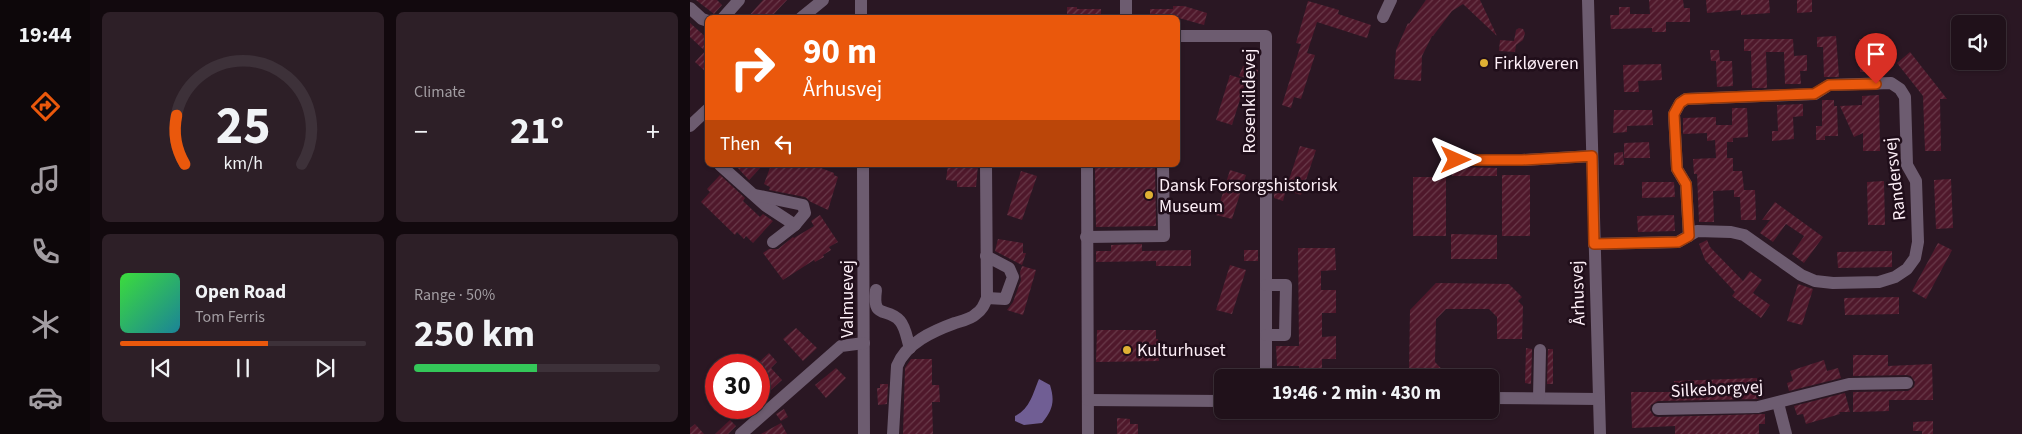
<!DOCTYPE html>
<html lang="en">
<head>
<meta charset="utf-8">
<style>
  body { margin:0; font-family:"Source Sans 3",sans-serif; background:#2d1f27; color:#f1f3f6; height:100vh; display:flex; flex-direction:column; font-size:19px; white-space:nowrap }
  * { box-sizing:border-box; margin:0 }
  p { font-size:16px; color:#a29da2 }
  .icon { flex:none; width:28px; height:28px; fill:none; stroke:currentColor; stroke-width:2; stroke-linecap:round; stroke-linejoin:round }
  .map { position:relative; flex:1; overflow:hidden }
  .sheet { display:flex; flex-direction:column; gap:12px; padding:12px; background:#12090e; width:600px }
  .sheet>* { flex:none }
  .top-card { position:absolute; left:15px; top:15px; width:475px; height:152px; border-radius:8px; box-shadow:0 1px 4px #0004,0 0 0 1px #3d3139; background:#ea580c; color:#fff; overflow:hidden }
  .fabs { position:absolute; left:1261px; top:15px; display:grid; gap:10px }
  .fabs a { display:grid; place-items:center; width:55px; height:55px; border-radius:8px; background:#20111a; box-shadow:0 1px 4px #0004,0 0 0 1px #3d3139; font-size:25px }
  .speed { position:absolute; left:15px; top:354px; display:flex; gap:10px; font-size:25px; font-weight:700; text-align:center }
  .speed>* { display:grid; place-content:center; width:65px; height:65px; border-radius:50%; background:#20111a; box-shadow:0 1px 4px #0004,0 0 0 1px #3d3139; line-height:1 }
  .speed .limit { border:8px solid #d22; background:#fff; color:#111 }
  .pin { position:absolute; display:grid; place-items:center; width:42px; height:42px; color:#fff; margin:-51px -21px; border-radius:50% 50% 50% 0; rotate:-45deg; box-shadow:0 0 5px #0007 }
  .pin .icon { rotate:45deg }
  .me { position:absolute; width:55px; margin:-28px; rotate:90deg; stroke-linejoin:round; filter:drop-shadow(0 0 4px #0008) }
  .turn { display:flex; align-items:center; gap:18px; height:105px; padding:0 15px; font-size:22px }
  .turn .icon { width:65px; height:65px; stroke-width:2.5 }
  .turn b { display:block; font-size:35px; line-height:42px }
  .then { display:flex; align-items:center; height:48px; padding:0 15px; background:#0003; gap:10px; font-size:19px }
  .big { font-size:38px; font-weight:700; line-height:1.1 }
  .sheet .card { flex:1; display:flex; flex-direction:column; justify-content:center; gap:8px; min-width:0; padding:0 18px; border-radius:8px; background:#2d1f27 }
  .sheet .dial { align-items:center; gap:0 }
  .dial svg { height:130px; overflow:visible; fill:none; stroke:#3d3139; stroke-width:7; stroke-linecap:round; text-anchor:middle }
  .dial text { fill:#f1f3f6; stroke:none }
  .song { display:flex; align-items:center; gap:15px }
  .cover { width:60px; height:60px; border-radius:8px; background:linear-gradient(135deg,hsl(120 70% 55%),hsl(190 70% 35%)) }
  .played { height:5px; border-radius:2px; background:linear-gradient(90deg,#ea580c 60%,#3d3139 60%) }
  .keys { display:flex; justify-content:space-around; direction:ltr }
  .heat { display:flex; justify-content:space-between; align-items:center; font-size:28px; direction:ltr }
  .charge { height:8px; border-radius:4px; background:linear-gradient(90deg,#34c759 50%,#3d3139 0) }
  .sheet .tiles { flex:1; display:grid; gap:12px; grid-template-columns:repeat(2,1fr) }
  .trip { position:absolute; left:524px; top:369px; width:285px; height:50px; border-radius:8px; background:#20111a; box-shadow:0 1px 4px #0004,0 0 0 1px #3d3139; font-weight:700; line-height:50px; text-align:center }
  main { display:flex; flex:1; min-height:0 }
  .menu { display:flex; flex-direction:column; width:90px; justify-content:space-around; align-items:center; background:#0d070a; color:#a29da2 }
  .menu .icon { width:35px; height:35px }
  .menu .on { color:#ea580c }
  .menu b { font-size:22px; color:#f1f3f6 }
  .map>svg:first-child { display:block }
  .water { fill:#705e94 }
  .building { fill:url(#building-hatch) }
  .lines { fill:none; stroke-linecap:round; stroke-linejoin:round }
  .minor { stroke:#6d5c70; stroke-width:12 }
  .route-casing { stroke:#983908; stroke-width:12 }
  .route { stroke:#ea580c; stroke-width:9 }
  .poi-dot { fill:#dfb034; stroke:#200e1a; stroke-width:2 }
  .labels { text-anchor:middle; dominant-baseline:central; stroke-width:5; stroke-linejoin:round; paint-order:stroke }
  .poi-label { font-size:18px; fill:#fdeff7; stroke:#200e1a; text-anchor:start }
  .street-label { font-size:18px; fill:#fdeff7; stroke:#200e1a }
</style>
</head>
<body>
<main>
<nav class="menu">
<b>19:44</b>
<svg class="icon on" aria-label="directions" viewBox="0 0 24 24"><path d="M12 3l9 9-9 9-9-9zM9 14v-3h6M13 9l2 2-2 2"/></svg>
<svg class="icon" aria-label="music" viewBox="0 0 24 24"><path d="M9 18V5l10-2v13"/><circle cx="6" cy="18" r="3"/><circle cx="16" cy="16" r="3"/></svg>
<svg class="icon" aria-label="phone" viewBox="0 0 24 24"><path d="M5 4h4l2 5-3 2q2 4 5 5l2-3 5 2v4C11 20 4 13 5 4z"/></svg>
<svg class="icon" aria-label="climate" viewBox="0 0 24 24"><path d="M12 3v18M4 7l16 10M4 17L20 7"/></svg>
<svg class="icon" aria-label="car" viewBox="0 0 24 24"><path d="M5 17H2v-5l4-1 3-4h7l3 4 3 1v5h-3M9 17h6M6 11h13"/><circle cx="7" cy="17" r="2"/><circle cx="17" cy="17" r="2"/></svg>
</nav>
<section class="sheet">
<div class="tiles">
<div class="card dial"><svg viewBox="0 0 100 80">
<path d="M14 69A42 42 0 1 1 86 69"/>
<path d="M14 69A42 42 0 0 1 9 39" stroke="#ea580c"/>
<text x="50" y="56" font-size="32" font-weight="700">25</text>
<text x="50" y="72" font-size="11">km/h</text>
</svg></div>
<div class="card"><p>Climate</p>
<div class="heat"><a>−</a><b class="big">21°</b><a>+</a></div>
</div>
<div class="card">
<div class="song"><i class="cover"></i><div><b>Open Road</b><p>Tom Ferris</p></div></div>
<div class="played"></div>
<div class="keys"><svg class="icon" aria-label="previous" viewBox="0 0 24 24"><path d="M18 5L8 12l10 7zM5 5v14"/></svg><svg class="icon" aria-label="pause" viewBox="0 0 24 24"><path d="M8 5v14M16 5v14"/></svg><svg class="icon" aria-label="next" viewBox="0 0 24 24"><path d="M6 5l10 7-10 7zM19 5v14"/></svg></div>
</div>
<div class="card"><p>Range · 50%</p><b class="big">250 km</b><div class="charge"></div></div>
</div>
</section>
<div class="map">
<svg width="1332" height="434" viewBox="0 0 1332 434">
  <defs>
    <pattern id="building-hatch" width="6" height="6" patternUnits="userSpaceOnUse" patternTransform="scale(1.25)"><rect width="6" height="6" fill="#4f182b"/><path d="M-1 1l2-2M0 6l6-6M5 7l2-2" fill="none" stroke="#693a4a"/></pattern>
  </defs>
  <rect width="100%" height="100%" fill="#2a1723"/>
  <!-- water -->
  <path class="water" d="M349,379L360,385C365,401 363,410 352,423L334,425L325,421V416C340,409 343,393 349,379Z"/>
  <!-- building -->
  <g class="building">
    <path d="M6,0H27L32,5L24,14Z"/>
    <path d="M73,0H97L80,18H57Z"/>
    <path d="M736,0H790L807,36L773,4L762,11L743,36H742L732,56L731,81L704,79L706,50L718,23L719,24Z"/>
    <path d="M959,0H993L994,8H1000V22H976V32H962V28L921,29L920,15H929V7H940V14H960Z"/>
    <path d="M1016,0H1079L1080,13L1051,15V10L1017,13Z"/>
    <path d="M1107,0H1122V12L1107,13Z"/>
    <path d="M618,1L649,10L648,14L681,25L677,38L627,22L617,53L625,55L611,99L604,97L601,108L592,105L611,44L606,43Z"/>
    <path d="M483,6H494L517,13L514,25L489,18H460V9H483Z"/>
    <path d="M377,7H387V9H411V18H377Z"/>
    <path d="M0,23L18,39V74L5,62L15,51L0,37Z"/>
    <path d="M829,28L833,29L835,33L833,40L826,45L825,52L809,51L810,40L824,41L826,30Z"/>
    <path d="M1146,36L1149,77H1134L1133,47H1127V37Z"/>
    <path d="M1054,39H1103L1104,56L1117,55V71H1110L1111,84H1095L1094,52H1076L1077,88H1062L1061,51H1054Z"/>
    <path d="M1169,39H1191L1192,53L1184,54V71L1170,72Z"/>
    <path d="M1020,50H1029L1030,61H1042L1043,86L1027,87L1026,61H1021Z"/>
    <path d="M1220,52L1257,99H1250L1251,151H1235L1233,96L1207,63Z"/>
    <path d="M971,64L972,80L948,81L949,92H934L933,65Z"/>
    <path d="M553,66L568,70L566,81L549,76Z"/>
    <path d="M540,75L556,80L542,125L526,120Z"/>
    <path d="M1189,95L1190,151H1173V133L1164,137L1150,106L1172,105V96Z"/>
    <path d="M1132,100H1144V106H1147L1148,136H1135V140H1126V126H1132Z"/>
    <path d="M1113,104V116L1103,117L1104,139L1082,141V131H1088L1087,105Z"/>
    <path d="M1042,108H1057L1058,137L1043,138V142H1037V158H1043V171H1052L1054,190H1065L1066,220H1051L1050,197H1044V190L1023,191L1024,222H1009L1007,174H1004L1003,159L1026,158L1025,140L1017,141V133L993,134V118L1026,117V125H1042Z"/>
    <path d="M924,110H962L963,125L937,126V132L923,133Z"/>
    <path d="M959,142L960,158H934V143Z"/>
    <path d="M610,146L626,150L611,195L596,190L593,201L584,198V189H596Z"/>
    <path d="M933,152L934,165H924V153Z"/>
    <path d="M45,165H73L59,180Z"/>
    <path d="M81,165H123L144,173V175L148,177L138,210L121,202L115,197L79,190L80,187L74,184Z"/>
    <path d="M258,165H288L286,187H267V181L256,180Z"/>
    <path d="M447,165H465L466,226L406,227L405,166Z"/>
    <path d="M762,167L807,168V176H762Z"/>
    <path d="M540,170L556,175L542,219L526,215Z"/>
    <path d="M331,171L347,176L332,220L317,215Z"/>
    <path d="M30,175L55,198L53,201L70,217L73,214L83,221L63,243L56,236L54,239L47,232L45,235L11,202L20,192L17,189Z"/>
    <rect x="812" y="175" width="28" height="61"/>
    <rect x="723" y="177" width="33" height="59"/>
    <path d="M1261,179L1263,228L1246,229L1244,180Z"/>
    <path d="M1194,181L1195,225H1178L1177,182Z"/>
    <path d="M952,182H984L985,197L952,198Z"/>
    <path d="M1085,202L1133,237L1114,263L1102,254L1114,236L1096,224L1083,242L1070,233L1080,220H1072Z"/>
    <path d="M130,215L148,242L139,247L141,250L133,255L134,257L125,262L124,260L93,280L73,253L79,249H88L103,237L104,238L124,226L121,221Z"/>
    <path d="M984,215L985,231L948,232L947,216Z"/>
    <path d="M761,234L807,235V259H761Z"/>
    <path d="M308,239L333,243V253H336L332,265L305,251Z"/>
    <path d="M1017,240L1020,247L1053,281L1060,271L1072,280L1063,293L1080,305L1071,318L1042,296L1045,292L1015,260L1009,244Z"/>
    <path d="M1248,243L1262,250L1236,299L1222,291Z"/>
    <path d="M452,244V251L501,250V266H466V261L406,262V251H421V245Z"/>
    <path d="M608,248H645L646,270L631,271V290H646V313H632V337L646,336V359H632V375L609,376V366H587L586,346H609Z"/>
    <rect x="554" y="250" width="14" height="11"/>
    <path d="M1202,251V267L1148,268L1147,252Z"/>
    <path d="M540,265L556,270L542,314L526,310Z"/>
    <path d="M332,266L346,270L333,315L317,310L323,302L331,280L330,272Z"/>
    <path d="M746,283L819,284L832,297L828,301L833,306L832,339H807V317L799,309H756L746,319L745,362L760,378H723L719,373L720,310Z"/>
    <path d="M1108,284L1123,289L1112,325L1097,321Z"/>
    <path d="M1209,297V314L1155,315L1154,298Z"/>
    <path d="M106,328L127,348L113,361L93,339Z"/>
    <path d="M407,330H466V339H468L469,361L406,362Z"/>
    <path d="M836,348L842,349L841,384L835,383Z"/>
    <path d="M858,349H863V384H857Z"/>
    <path d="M79,353L87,362L81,368L92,380L81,390L69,377V362Z"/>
    <path d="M1163,355H1198V366L1242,364L1243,400H1199V411L1163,412V392L1218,391L1224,387L1225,382L1221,376L1217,375L1163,376Z"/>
    <path d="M221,359H242V385H249L250,402H242L243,434H213L215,368Z"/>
    <path d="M1134,360L1137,371L1148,368L1151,378L1099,391L1097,383L1103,381L1100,371Z"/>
    <path d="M146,368L156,378L136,398L125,385Z"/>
    <path d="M1067,378L1068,389H1074V397L1067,399L968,401L961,405L960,410L964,416L968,417L1075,414V424H1069V434H985V426L942,428L941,392H984V381Z"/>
    <path d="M190,384H198L197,404L188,405L187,388H190Z"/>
    <path d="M1155,393L1160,412H1149L1150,414L1116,424L1113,414L1107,415L1104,406Z"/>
    <path d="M34,408H59L46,420Z"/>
    <path d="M94,409L98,417L91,421L86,414Z"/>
    <path d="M427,418L440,419V424H448V434H427Z"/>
    <path d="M40,420L46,426L38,434H25Z"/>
    <path d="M1243,421V434H1232V431H1223V422Z"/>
    <path d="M91,423L97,434H71Z"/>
    <path d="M5,424L14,434H0V428Z"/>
  </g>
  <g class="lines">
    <!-- minor -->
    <g class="minor">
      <path d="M171,0V18"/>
      <path d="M436,0V18"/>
      <path d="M898,0L910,434"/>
      <path d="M0,8L12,19L18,21"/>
      <path d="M693,17L701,0"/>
      <path d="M33,18L49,0"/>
      <path d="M111,18L133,0"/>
      <path d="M488,36H576V378"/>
      <path d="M0,126L18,109"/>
      <path d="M766,160H832L902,156"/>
      <path d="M30,165L76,206L105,225L83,242"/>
      <path d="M173,165L174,434"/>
      <path d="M397,165L398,434"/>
      <path d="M65,195L113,205L115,213L105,225"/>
      <path d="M396,237L474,236L473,165"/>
      <path d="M904,244L988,242L1007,231L1041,232L1054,235L1111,275L1125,281L1143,283L1189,282L1205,277L1217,269L1225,258L1228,242L1226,181L1217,165L1215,97L1210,89L1201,83L1139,85L1125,94L996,99L990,103L984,114L987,169L996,184L999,236"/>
      <path d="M296,256L319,268L323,277L315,299L297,298"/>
      <path d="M186,290C182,321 197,306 210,321C216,328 217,340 220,348"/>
      <path d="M576,335H595L596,285H576"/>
      <path d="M800,398L909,399"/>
      <path d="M849,398L850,350"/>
      <path d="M398,400L532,401"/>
      <path d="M1088,403L1096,434"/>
      <path d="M968,409L1068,407L1159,384L1217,383"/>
      <path d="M51,434L151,346L174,343"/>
      <path d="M203,434L207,366C216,343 243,331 265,323C272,321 281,319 286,314C292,310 294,305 297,298L296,165"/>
    </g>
  </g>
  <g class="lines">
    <!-- route casing -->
    <g class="route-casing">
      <path id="route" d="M766,160H832L902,156L904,244L988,242L999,236L996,184L987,169L984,114L990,103L996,99L1120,94H1124L1139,85L1186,84"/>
    </g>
    <!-- route -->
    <use href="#route" class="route"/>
  </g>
  <!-- markers -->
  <g class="poi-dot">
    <circle cx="794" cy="63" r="5"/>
    <circle cx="459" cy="195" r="5"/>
    <circle cx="437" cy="350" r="5"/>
  </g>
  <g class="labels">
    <!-- poi labels -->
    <g class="poi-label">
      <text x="804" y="63">Firkløveren</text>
      <text x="469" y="185">Dansk Forsorgshistorisk<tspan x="469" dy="21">Museum</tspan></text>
      <text x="447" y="350">Kulturhuset</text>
    </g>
    <!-- street labels -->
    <g class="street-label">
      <text transform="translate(559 101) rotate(-90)">Rosenkildevej</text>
      <text transform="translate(1205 179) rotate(-97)">Randersvej</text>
      <text transform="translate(888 293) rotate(-92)">Århusvej</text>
      <text transform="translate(157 299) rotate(-90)">Valmuevej</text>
      <text transform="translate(1027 389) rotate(-3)">Silkeborgvej</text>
    </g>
  </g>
</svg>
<div class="fabs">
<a><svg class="icon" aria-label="sound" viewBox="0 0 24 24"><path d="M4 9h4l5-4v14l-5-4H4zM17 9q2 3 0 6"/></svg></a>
</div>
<div class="speed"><div class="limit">30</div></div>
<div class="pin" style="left:1186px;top:84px;background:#d93025"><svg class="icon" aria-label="arrive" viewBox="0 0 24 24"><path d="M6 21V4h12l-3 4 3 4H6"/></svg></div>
<svg class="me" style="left:766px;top:160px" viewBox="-20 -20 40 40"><path d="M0-17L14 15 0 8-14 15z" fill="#ea580c" stroke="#fff" stroke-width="4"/></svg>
<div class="trip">19:46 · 2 min · 430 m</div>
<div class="top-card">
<div class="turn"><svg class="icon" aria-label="right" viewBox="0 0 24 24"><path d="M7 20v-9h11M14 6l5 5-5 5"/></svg><div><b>90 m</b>Århusvej</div></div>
<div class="then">Then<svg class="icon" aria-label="left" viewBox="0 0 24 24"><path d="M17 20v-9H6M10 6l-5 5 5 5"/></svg></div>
</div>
</div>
</main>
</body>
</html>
